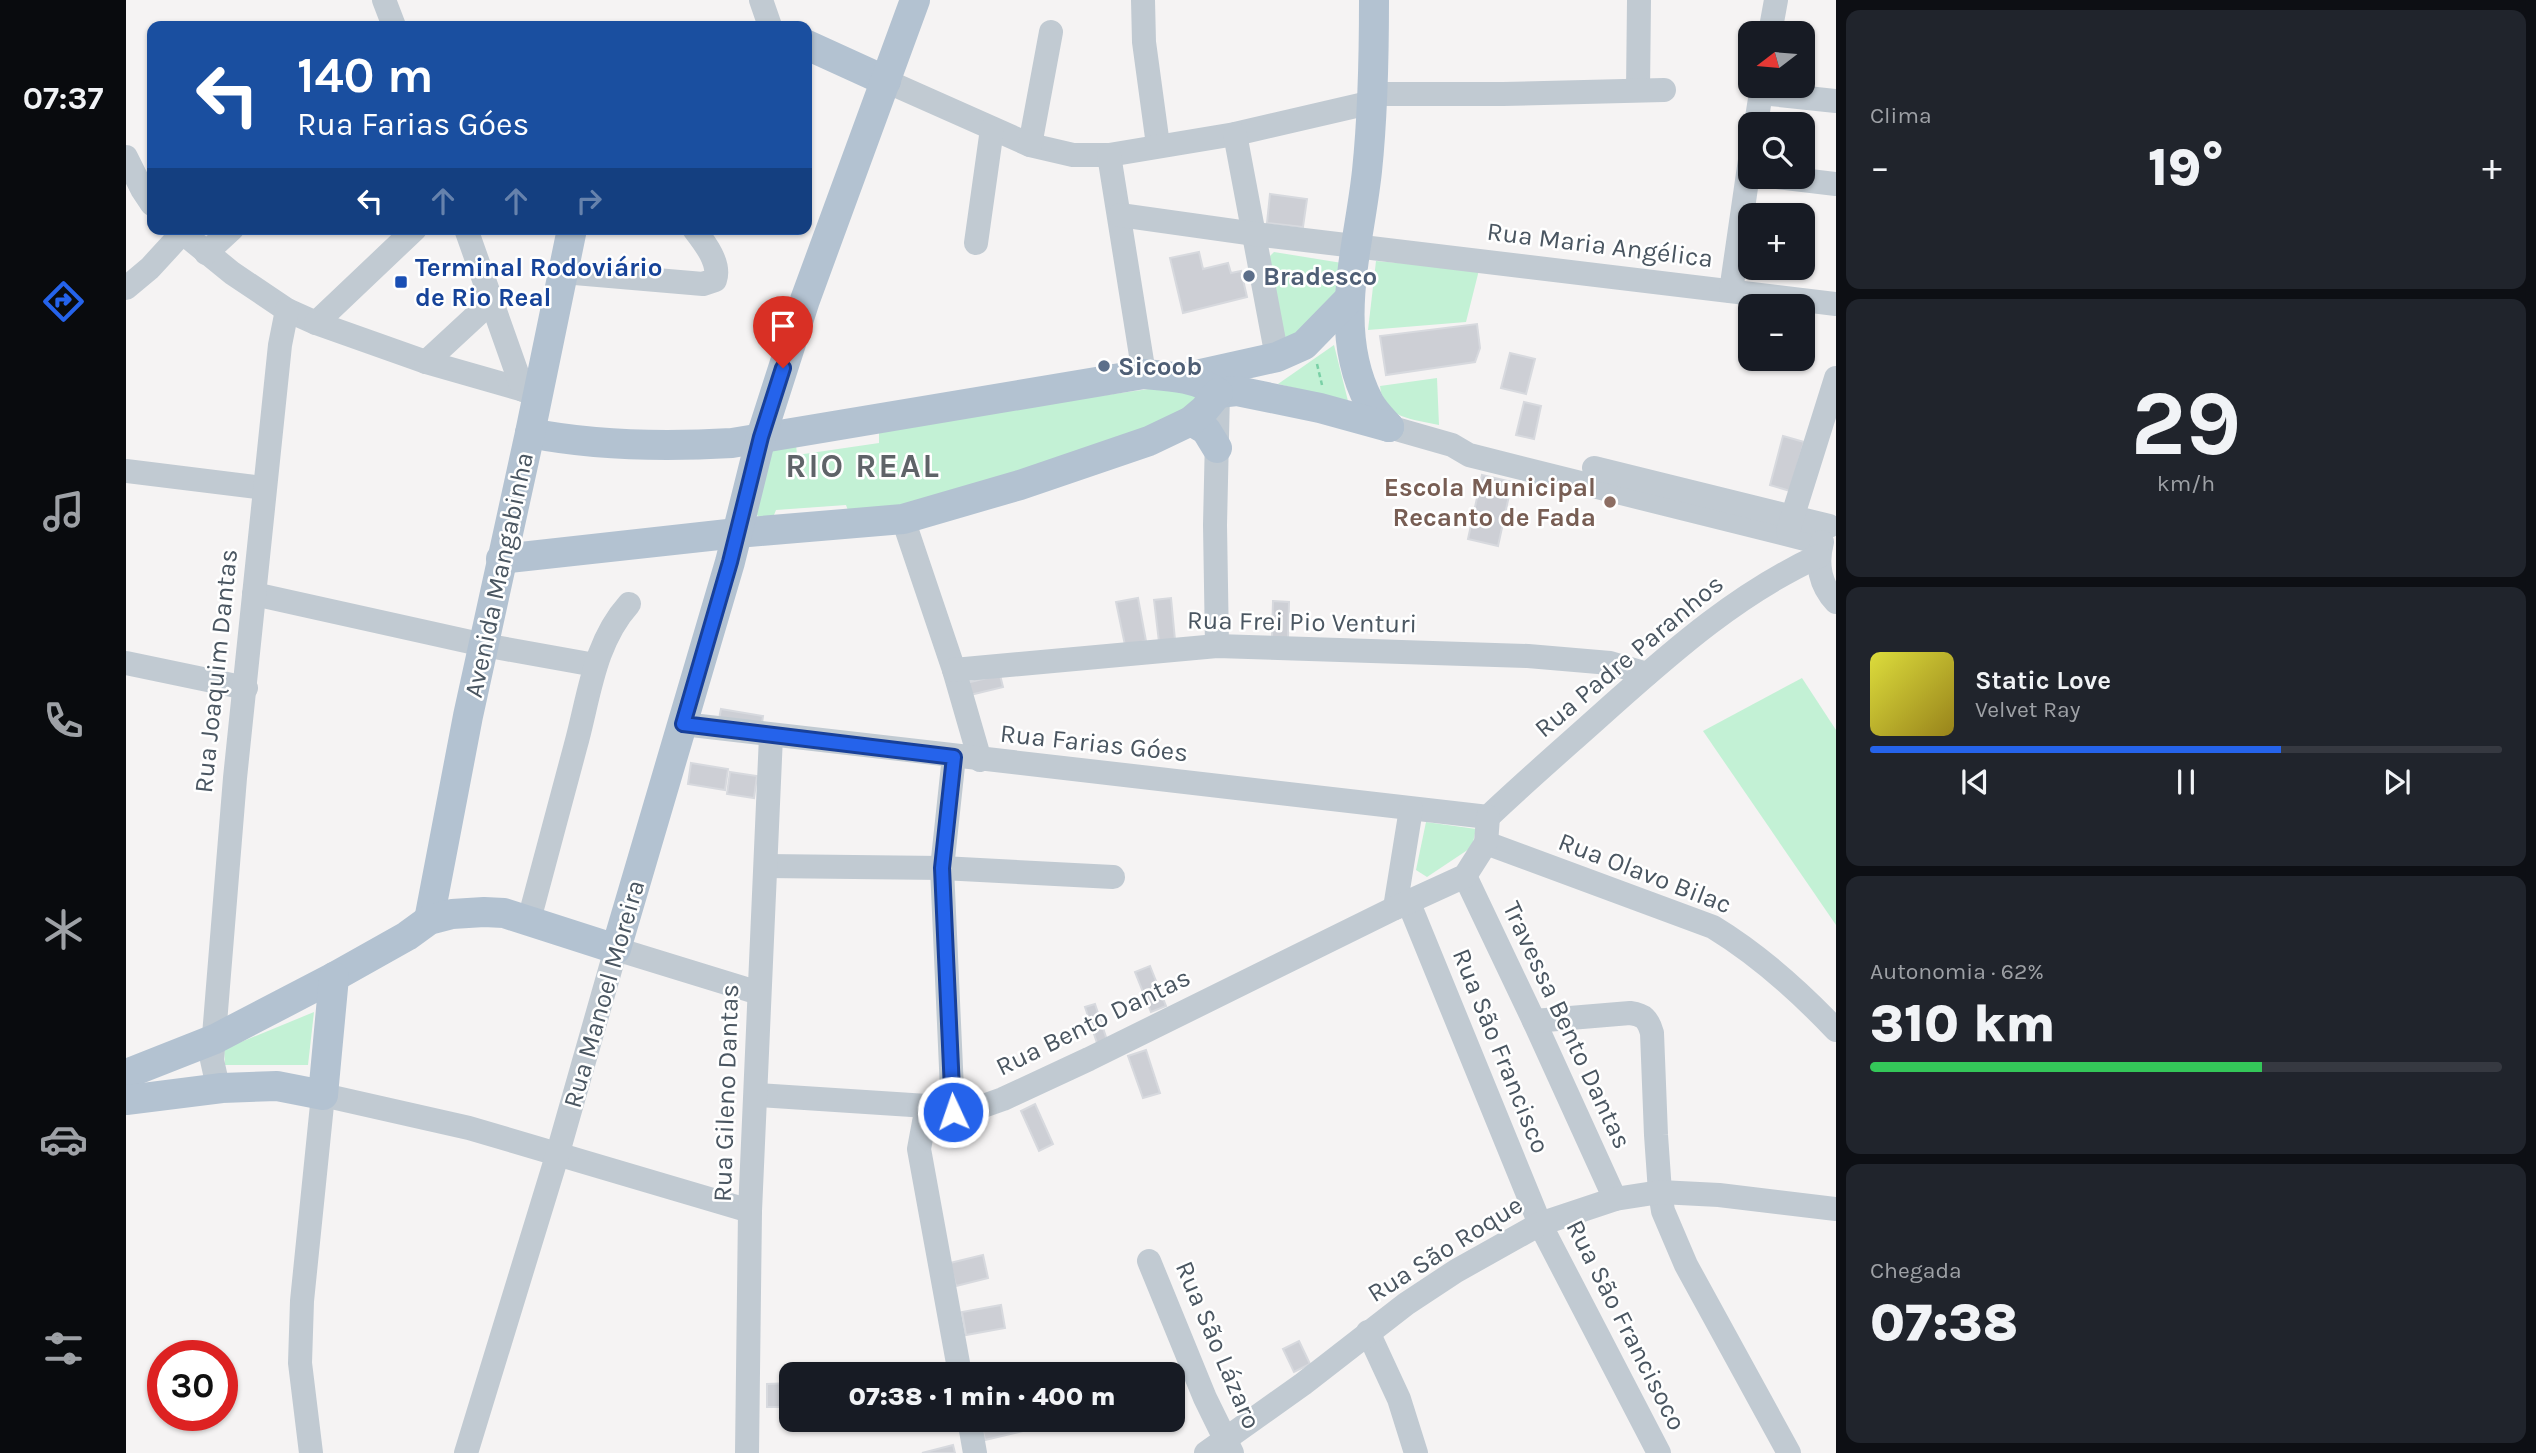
<!DOCTYPE html>
<html lang="pt">
<head>
<meta charset="utf-8">
<style>
  body { margin:0; font-family:Karla,sans-serif; background:#20242c; color:#f1f3f6; height:100vh; display:flex; flex-direction:column; font-size:26px; white-space:nowrap }
  * { box-sizing:border-box; margin:0 }
  p { font-size:23px; color:#9ea1a6 }
  .icon { flex:none; width:38px; height:38px; fill:none; stroke:currentColor; stroke-width:2; stroke-linecap:round; stroke-linejoin:round }
  .map { position:relative; flex:1; overflow:hidden }
  .panel { display:flex; flex-direction:column; gap:10px; padding:10px; background:#0d0f14; width:700px }
  .panel>* { flex:none }
  .top-card { position:absolute; left:21px; top:21px; width:665px; height:214px; border-radius:14px; box-shadow:0 2px 5px #0004; background:#1a4fa0; color:#fff; overflow:hidden }
  .needle { width:46px; rotate:254deg }
  .fabs { position:absolute; left:1612px; top:21px; display:grid; gap:14px }
  .fabs a { display:grid; place-items:center; width:77px; height:77px; border-radius:14px; background:#171b24; box-shadow:0 2px 5px #0004; font-size:35px }
  .speed { position:absolute; left:21px; top:1340px; display:flex; gap:14px; font-size:35px; font-weight:700; text-align:center }
  .speed>* { display:grid; place-content:center; width:91px; height:91px; border-radius:50%; background:#171b24; box-shadow:0 2px 5px #0004; line-height:1 }
  .speed .limit { border:10px solid #d22; background:#fff; color:#111 }
  .pin { position:absolute; display:grid; place-items:center; width:60px; height:60px; color:#fff; margin:-72px -30px; border-radius:50% 50% 50% 0; rotate:-45deg; box-shadow:0 0 7px #0007 }
  .pin .icon { rotate:45deg }
  .me { position:absolute; width:77px; margin:-38px; rotate:357deg; stroke-linejoin:round; filter:drop-shadow(0 0 5px #0008) }
  .turn { display:flex; align-items:center; gap:24px; height:147px; padding:0 35px; font-size:32px }
  .turn .icon { width:91px; height:91px; stroke-width:2.5 }
  .turn b { display:block; font-size:49px; line-height:60px }
  .lanes { display:flex; align-items:center; height:66px; padding:0 35px; background:#0003; justify-content:center; gap:35px; direction:ltr }
  .lanes .off { opacity:.35 }
  .big { font-size:52px; font-weight:800; line-height:1.1 }
  .panel .tile { flex:1; display:flex; flex-direction:column; justify-content:center; gap:10px; min-width:0; padding:0 24px; border-radius:14px; background:#20242c }
  .panel .dial { align-items:center; gap:0 }
  .dial b { font-size:91px; line-height:1 }
  .song { display:flex; align-items:center; gap:21px }
  .cover { width:84px; height:84px; border-radius:10px; background:linear-gradient(135deg,hsl(60 70% 55%),hsl(50 70% 35%)) }
  .played { height:7px; border-radius:4px; background:linear-gradient(90deg,#2563eb 65%,#363941 65%) }
  .keys { display:flex; justify-content:space-around; direction:ltr }
  .heat { display:flex; justify-content:space-between; align-items:center; font-size:38px; direction:ltr }
  .charge { height:10px; border-radius:5px; background:linear-gradient(90deg,#34c759 62%,#363941 0) }
  .trip { position:absolute; left:653px; top:1362px; width:406px; height:70px; border-radius:14px; background:#171b24; box-shadow:0 2px 5px #0004; font-weight:800; line-height:70px; text-align:center }
  main { display:flex; flex:1; min-height:0 }
  .menu { display:flex; flex-direction:column; width:126px; justify-content:space-around; align-items:center; background:#090b0e; color:#9ea1a6 }
  .menu .icon { width:49px; height:49px }
  .menu .active { color:#2563eb }
  .menu b { font-size:32px; color:#f1f3f6 }
  .map>svg:first-child { display:block }
  .green { fill:#c3f1d5 }
  .building { fill:#cdcfd5; stroke:#d7d9de; stroke-width:2 }
  .lines { fill:none; stroke-linecap:round; stroke-linejoin:round }
  .path { stroke:#7ad0a6; stroke-width:2.5; stroke-dasharray:5 3.5; stroke-linecap:butt }
  .minor { stroke:#c1cad2; stroke-width:24 }
  .major { stroke:#b3c2d1; stroke-width:30 }
  .route-casing { stroke:#184099; stroke-width:18 }
  .route { stroke:#2563eb; stroke-width:12 }
  .service-dot { fill:#5c6f8a; stroke:#fff; stroke-width:2.5 }
  .transit-dot { fill:#1a4fb4; stroke:#fff; stroke-width:2.5 }
  .education-dot { fill:#8d6e63; stroke:#fff; stroke-width:2.5 }
  .labels { text-anchor:middle; dominant-baseline:central; stroke-width:5; stroke-linejoin:round; paint-order:stroke }
  .street-label { font-size:26px; fill:#4a5661; stroke:#fff }
  .transit-label { font-size:26px; font-weight:bold; fill:#164399; stroke:#fff; text-anchor:start }
  .service-label { font-size:26px; font-weight:bold; fill:#4e5e75; stroke:#fff; text-anchor:start }
  .education-label { font-size:26px; font-weight:bold; fill:#785e54; stroke:#fff; text-anchor:end }
  .district-label { font-size:33px; font-weight:bold; letter-spacing:2px; fill:#5f6368; stroke:#fff }
</style>
</head>
<body>
<main>
<nav class="menu">
<b>07:37</b>
<svg class="icon active" aria-label="directions" viewBox="0 0 24 24"><path d="M12 3l9 9-9 9-9-9zM9 14v-3h6M13 9l2 2-2 2"/></svg>
<svg class="icon" aria-label="music" viewBox="0 0 24 24"><path d="M9 18V5l10-2v13"/><circle cx="6" cy="18" r="3"/><circle cx="16" cy="16" r="3"/></svg>
<svg class="icon" aria-label="phone" viewBox="0 0 24 24"><path d="M5 4h4l2 5-3 2q2 4 5 5l2-3 5 2v4C11 20 4 13 5 4z"/></svg>
<svg class="icon" aria-label="climate" viewBox="0 0 24 24"><path d="M12 3v18M4 7l16 10M4 17L20 7"/></svg>
<svg class="icon" aria-label="car" viewBox="0 0 24 24"><path d="M5 17H2v-5l4-1 3-4h7l3 4 3 1v5h-3M9 17h6M6 11h13"/><circle cx="7" cy="17" r="2"/><circle cx="17" cy="17" r="2"/></svg>
<svg class="icon" aria-label="filters" viewBox="0 0 24 24"><path d="M4 7h16M4 17h16"/><circle cx="9" cy="7" r="2"/><circle cx="15" cy="17" r="2"/></svg>
</nav>
<div class="map">
<svg width="1710" height="1453" viewBox="0 0 1710 1453">
  <rect width="100%" height="100%" fill="#f5f3f3"/>
  <!-- green -->
  <g class="green">
    <path d="M1148,252L1216,263L1208,299L1169,342H1157L1141,259Z"/>
    <path d="M1250,261L1353,270L1340,322L1242,330Z"/>
    <path d="M1208,345L1222,401L1152,384Z"/>
    <path d="M1311,378L1313,425C1287,419 1257,419 1254,386Z"/>
    <path d="M1030,388L1070,393L1073,403L1017,436L781,511L724,516L720,505L650,510L646,520L632,516L629,513L643,452L670,444L671,455L753,443V427Z"/>
    <path d="M1676,678L1710,730V925L1577,731Z"/>
    <path d="M1300,822L1350,829L1346,847L1301,877L1290,870Z"/>
    <path d="M188,1012L182,1065H99L98,1049Z"/>
  </g>
  <!-- building -->
  <g class="building">
    <path d="M1144,194L1181,199L1177,227L1141,223Z"/>
    <path d="M1073,252L1077,269L1102,263L1105,273L1115,271L1121,297L1057,313L1044,258Z"/>
    <path d="M1351,324L1354,348L1349,362L1260,375L1254,336Z"/>
    <path d="M1384,353L1409,359L1400,394L1375,388Z"/>
    <path d="M1398,402L1415,406L1408,439L1390,435Z"/>
    <path d="M1657,436L1678,442L1664,491L1644,485Z"/>
    <path d="M1356,475L1386,482L1372,546L1342,539Z"/>
    <path d="M1012,598L1020,641L999,645L990,602Z"/>
    <path d="M1045,598L1049,640L1033,642L1028,600Z"/>
    <path d="M1147,601L1163,602L1162,638H1146Z"/>
    <path d="M874,675L877,687L844,695L840,683Z"/>
    <path d="M595,709L637,716L635,730L592,724Z"/>
    <path d="M565,763L602,769L599,790L562,784Z"/>
    <path d="M604,772L631,776L628,798L601,794Z"/>
    <path d="M1024,966L1040,1006L1025,1012L1009,972Z"/>
    <path d="M969,1004L981,1040L971,1043L959,1007Z"/>
    <path d="M1020,1050L1034,1093L1017,1098L1002,1056Z"/>
    <path d="M909,1104L927,1144L913,1151L895,1111Z"/>
    <path d="M857,1255L862,1278L830,1286L824,1263Z"/>
    <path d="M875,1305L879,1328L840,1335L836,1312Z"/>
    <path d="M1173,1341L1184,1364L1168,1372L1157,1349Z"/>
    <path d="M665,1383V1407H641V1384Z"/>
    <path d="M854,1419H895L897,1431L859,1440Z"/>
    <path d="M827,1445L829,1453H796Z"/>
  </g>
  <g class="lines">
    <!-- path -->
    <path class="path" d="M1191,364L1196,385"/>
    <!-- minor -->
    <g class="minor">
      <path d="M258,0L268,26"/>
      <path d="M635,0L644,26"/>
      <path d="M1017,0L1018,42L1032,145"/>
      <path d="M1644,33L1650,0"/>
      <path d="M760,81L904,145L947,155H983L1109,134L1247,102"/>
      <path d="M1512,90L1513,1"/>
      <path d="M1635,93L1710,101"/>
      <path d="M1248,94H1377L1538,90"/>
      <path d="M1630,124L1636,86"/>
      <path d="M1109,134L1151,357"/>
      <path d="M904,145L925,32"/>
      <path d="M983,155L1018,374"/>
      <path d="M0,157L16,189L26,204"/>
      <path d="M1651,177L1710,184"/>
      <path d="M994,215L1129,234L1710,304"/>
      <path d="M52,229L106,273L161,310L190,323L300,362L412,394"/>
      <path d="M340,229L397,390"/>
      <path d="M850,243L866,129"/>
      <path d="M80,253L106,229"/>
      <path d="M437,272L577,284L589,280C595,263 578,242 568,229"/>
      <path d="M0,288L24,268L56,233"/>
      <path d="M1605,291L1624,160"/>
      <path d="M190,323L289,229"/>
      <path d="M300,362L367,300"/>
      <path d="M1263,427L1326,445L1343,455L1695,543"/>
      <path d="M1468,468L1703,526"/>
      <path d="M0,471L138,488"/>
      <path d="M777,519L828,670L854,760"/>
      <path d="M1662,531L1710,378"/>
      <path d="M1696,542C1690,564 1694,585 1710,602"/>
      <path d="M128,594L358,645L469,665"/>
      <path d="M1091,646L1089,525L1092,393"/>
      <path d="M0,663L120,688"/>
      <path d="M828,670L1091,646L1402,656L1484,663L1521,674"/>
      <path d="M557,724L1362,817"/>
      <path d="M1362,817C1402,779 1444,743 1485,706C1549,649 1614,592 1693,556"/>
      <path d="M1360,843L1587,927C1633,955 1673,991 1710,1030"/>
      <path d="M640,866L816,868L987,877"/>
      <path d="M1339,876L1408,1021L1489,1199"/>
      <path d="M1282,901L1414,1224L1533,1453"/>
      <path d="M1269,908L1285,809"/>
      <path d="M403,920C418,863 434,805 449,748C463,699 467,644 503,604"/>
      <path d="M1408,1021L1504,1013C1518,1015 1522,1019 1526,1033L1530,1135L1534,1192L1537,1211L1560,1265L1663,1453"/>
      <path d="M96,1088L90,1078L86,1060L109,778L154,345L161,310"/>
      <path d="M631,1095L801,1106L827,1112L846,1110L877,1099L963,1059L1269,908L1339,876L1360,843L1362,817"/>
      <path d="M801,1106L793,1149L834,1374"/>
      <path d="M827,1112L816,868L828,756"/>
      <path d="M1023,1261L1079,1398L1106,1453"/>
      <path d="M1242,1332L1273,1399L1290,1453"/>
      <path d="M843,1419L849,1453"/>
      <path d="M185,1453L174,1363L176,1301L197,1095L343,1128L624,1211"/>
      <path d="M340,1453L431,1156L490,949L633,993"/>
      <path d="M621,1453L624,1211L645,736"/>
      <path d="M1080,1453L1177,1384L1280,1304L1330,1271L1414,1224L1489,1199L1534,1192L1593,1195L1710,1209"/>
    </g>
    <!-- major -->
    <g class="major">
      <path d="M1248,0C1248,57 1247,114 1241,171C1233,247 1205,329 1243,402C1248,411 1256,419 1263,427"/>
      <path d="M681,45L760,81"/>
      <path d="M1057,378L1151,357L1178,345L1222,300"/>
      <path d="M1092,393L1111,391L1194,408L1263,427"/>
      <path d="M1065,421L1080,430L1091,448"/>
      <path d="M404,433C470,446 539,447 606,443L1018,374C1043,376 1071,377 1092,393"/>
      <path d="M375,559L611,533L777,519L894,485L1023,441L1065,421L1078,410L1092,393"/>
      <path d="M303,920L342,716L404,433L446,229"/>
      <path d="M0,1074L89,1039L208,977L281,936L303,920L326,914L358,912L378,913L490,949L604,562L635,437L679,300L789,0"/>
      <path d="M0,1100L96,1088L151,1086L197,1095L208,977"/>
    </g>
  </g>
  <g class="lines">
    <!-- route casing -->
    <g class="route-casing">
      <path id="route" d="M657,368L635,437L604,562L557,724L828,757L816,868L827,1112"/>
    </g>
    <!-- route -->
    <use href="#route" class="route"/>
  </g>
  <!-- markers -->
  <g class="service-dot">
    <circle cx="1123" cy="276" r="7"/>
    <circle cx="978" cy="366" r="7"/>
  </g>
  <rect class="transit-dot" x="268" y="275" width="14" height="14" rx="3.5"/>
  <circle class="education-dot" cx="1484" cy="502" r="7"/>
  <g class="labels">
    <!-- street labels -->
    <g class="street-label">
      <text transform="translate(1474 245) rotate(7)">Rua Maria Angélica</text>
      <text transform="translate(373 575) rotate(-78)">Avenida Mangabinha</text>
      <text transform="translate(1176 622) rotate(1)">Rua Frei Pio Venturi</text>
      <text transform="translate(1503 656) rotate(-40)">Rua Padre Paranhos</text>
      <text transform="translate(90 671) rotate(-84)">Rua Joaquim Dantas</text>
      <text transform="translate(968 743) rotate(6)">Rua Farias Góes</text>
      <text transform="translate(1519 873) rotate(21)">Rua Olavo Bilac</text>
      <text transform="translate(478 994) rotate(-74)">Rua Manoel Moreira</text>
      <text transform="translate(967 1022) rotate(-26)">Rua Bento Dantas</text>
      <text transform="translate(1441 1025) rotate(65)">Travessa Bento Dantas</text>
      <text transform="translate(1375 1051) rotate(68)">Rua São Francisco</text>
      <text transform="translate(600 1093) rotate(-88)">Rua Gileno Dantas</text>
      <text transform="translate(1319 1249) rotate(-32)">Rua São Roque</text>
      <text transform="translate(1500 1325) rotate(63)">Rua São Francisoco</text>
      <text transform="translate(1092 1345) rotate(67)">Rua São Lázaro</text>
    </g>
    <!-- transit labels -->
    <g class="transit-label">
      <text x="289" y="267">Terminal Rodoviário<tspan x="289" dy="30">de Rio Real</tspan></text>
    </g>
    <!-- service labels -->
    <g class="service-label">
      <text x="1137" y="276">Bradesco</text>
      <text x="992" y="366">Sicoob</text>
    </g>
    <!-- education labels -->
    <g class="education-label">
      <text x="1470" y="487">Escola Municipal<tspan x="1470" dy="30">Recanto de Fada</tspan></text>
    </g>
    <!-- district labels -->
    <g class="district-label">
      <text x="737" y="466">RIO REAL</text>
    </g>
  </g>
</svg>
<div class="fabs">
<a><svg class="needle" viewBox="-14 -14 28 28"><path d="M0-13l5 13h-10z" fill="#e53935"/><path d="M0 13l5-13h-10z" fill="#9ea1a6"/></svg></a>
<a><svg class="icon" aria-label="search" viewBox="0 0 24 24"><circle cx="10" cy="10" r="6"/><path d="M15 15l6 6"/></svg></a>
<a>+</a>
<a>−</a>
</div>
<div class="speed"><div class="limit">30</div></div>
<div class="pin" style="left:657px;top:368px;background:#d93025"><svg class="icon" aria-label="arrive" viewBox="0 0 24 24"><path d="M6 21V4h12l-3 4 3 4H6"/></svg></div>
<svg class="me" style="left:827px;top:1112px" viewBox="-20 -20 40 40"><circle r="17" fill="#2563eb" stroke="#fff" stroke-width="3"/><path d="M0-11L8 9 0 5-8 9z" fill="#fff"/></svg>
<div class="trip">07:38 · 1 min · 400 m</div>
<div class="top-card">
<div class="turn"><svg class="icon" aria-label="left" viewBox="0 0 24 24"><path d="M17 20v-9H6M10 6l-5 5 5 5"/></svg><div><b>140 m</b>Rua Farias Góes</div></div>
<div class="lanes"><svg class="icon" aria-label="left" viewBox="0 0 24 24"><path d="M17 20v-9H6M10 6l-5 5 5 5"/></svg><svg class="icon off" aria-label="ahead" viewBox="0 0 24 24"><path d="M12 20V5M6 11l6-6 6 6"/></svg><svg class="icon off" aria-label="ahead" viewBox="0 0 24 24"><path d="M12 20V5M6 11l6-6 6 6"/></svg><svg class="icon off" aria-label="right" viewBox="0 0 24 24"><path d="M7 20v-9h11M14 6l5 5-5 5"/></svg></div>
</div>
</div>
<section class="panel">
<div class="tile"><p>Clima</p>
<div class="heat"><a>−</a><b class="big">19°</b><a>+</a></div>
</div>
<div class="tile dial"><b>29</b><p>km/h</p></div>
<div class="tile">
<div class="song"><i class="cover"></i><div><b>Static Love</b><p>Velvet Ray</p></div></div>
<div class="played"></div>
<div class="keys"><svg class="icon" aria-label="previous" viewBox="0 0 24 24"><path d="M18 5L8 12l10 7zM5 5v14"/></svg><svg class="icon" aria-label="pause" viewBox="0 0 24 24"><path d="M8 5v14M16 5v14"/></svg><svg class="icon" aria-label="next" viewBox="0 0 24 24"><path d="M6 5l10 7-10 7zM19 5v14"/></svg></div>
</div>
<div class="tile"><p>Autonomia · 62%</p><b class="big">310 km</b><div class="charge"></div></div>
<div class="tile"><p>Chegada</p><b class="big">07:38</b></div>
</section>
</main>
</body>
</html>
